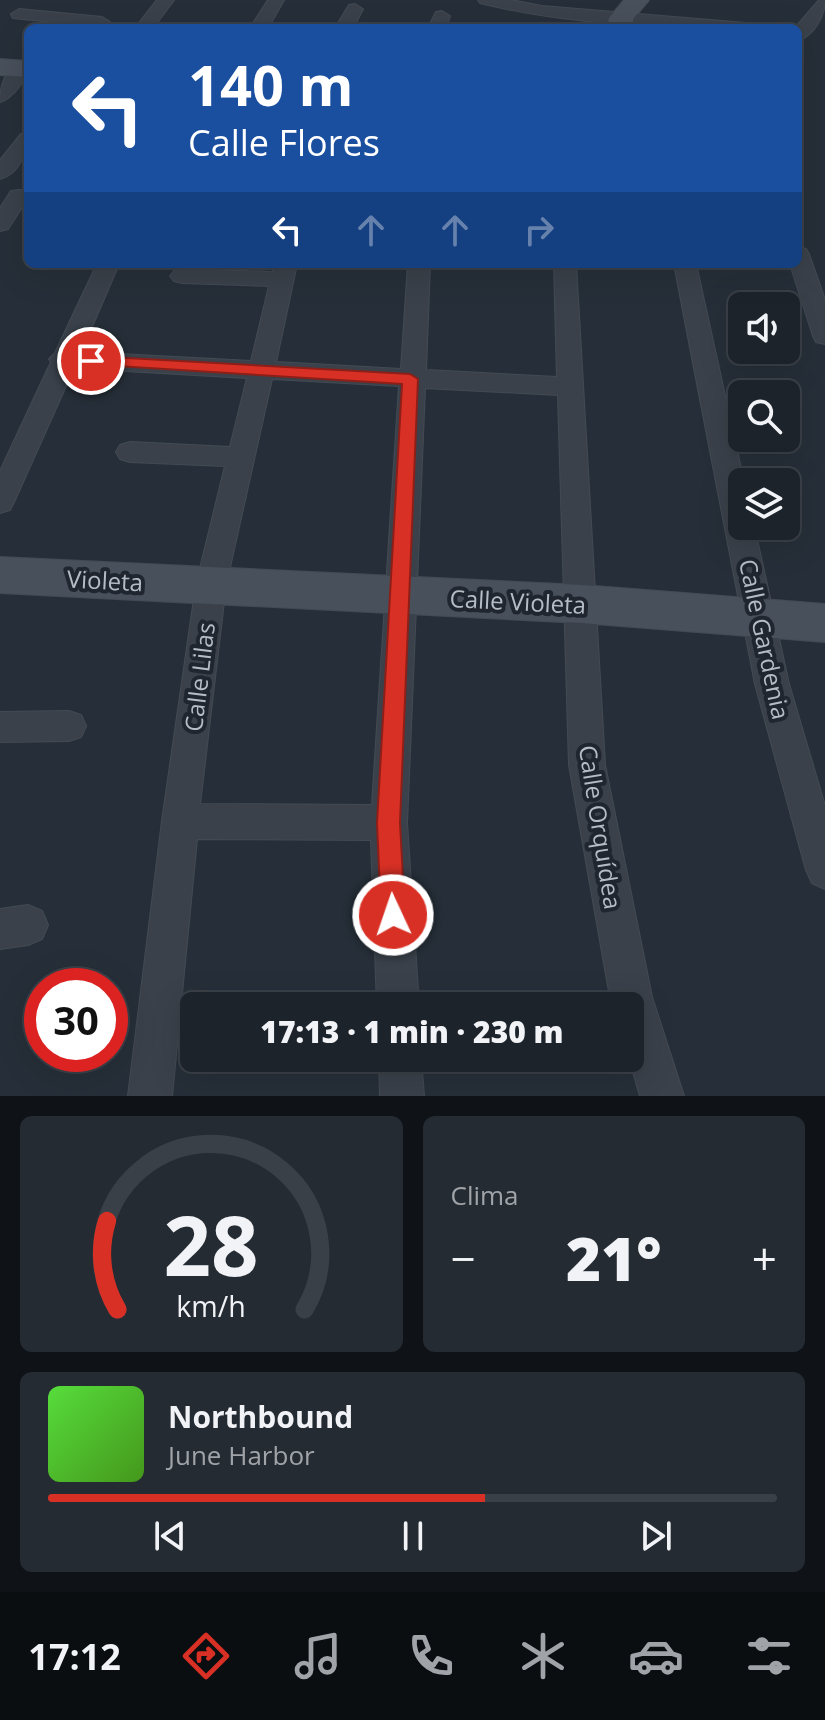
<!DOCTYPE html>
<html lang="es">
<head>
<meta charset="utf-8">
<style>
  body { margin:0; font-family:"Open Sans",sans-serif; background:#252b33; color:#f1f3f6; height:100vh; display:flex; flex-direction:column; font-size:30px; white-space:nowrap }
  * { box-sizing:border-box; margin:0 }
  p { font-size:26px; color:#a0a4a9 }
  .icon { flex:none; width:44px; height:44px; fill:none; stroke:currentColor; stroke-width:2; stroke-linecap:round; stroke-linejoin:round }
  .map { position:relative; height:1096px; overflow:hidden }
  .side { display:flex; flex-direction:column; gap:20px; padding:20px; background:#0f1318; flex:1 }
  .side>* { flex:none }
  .top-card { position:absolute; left:24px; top:24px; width:778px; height:244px; border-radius:12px; box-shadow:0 8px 32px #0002,0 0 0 2px #3a4047; background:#1a4fa0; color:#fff; overflow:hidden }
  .fabs { position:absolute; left:728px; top:292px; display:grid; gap:16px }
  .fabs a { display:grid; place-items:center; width:72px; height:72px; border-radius:12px; background:#1c232b; box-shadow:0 8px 32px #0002,0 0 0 2px #3a4047; font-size:40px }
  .speed { position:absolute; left:24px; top:968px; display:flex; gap:16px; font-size:40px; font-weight:700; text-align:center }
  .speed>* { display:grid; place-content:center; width:104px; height:104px; border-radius:50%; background:#1c232b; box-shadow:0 8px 32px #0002,0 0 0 2px #3a4047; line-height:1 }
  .speed .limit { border:12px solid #d22; background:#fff; color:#111 }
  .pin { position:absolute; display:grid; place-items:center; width:68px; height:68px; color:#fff; margin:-34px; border:4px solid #fff; border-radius:50%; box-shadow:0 2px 8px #0007 }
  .me { position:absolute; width:88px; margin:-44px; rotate:357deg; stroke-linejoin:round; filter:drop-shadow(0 0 6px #0008) }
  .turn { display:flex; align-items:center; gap:28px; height:168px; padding:0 32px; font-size:36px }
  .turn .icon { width:104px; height:104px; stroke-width:2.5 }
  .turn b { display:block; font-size:56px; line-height:68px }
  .lanes { display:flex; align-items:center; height:76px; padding:0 32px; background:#0003; justify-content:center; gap:40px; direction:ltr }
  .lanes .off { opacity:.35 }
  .big { font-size:60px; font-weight:800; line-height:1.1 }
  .side .widget { flex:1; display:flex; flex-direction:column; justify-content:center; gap:12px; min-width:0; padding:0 28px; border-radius:12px; background:#252b33 }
  .side .dial { align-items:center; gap:0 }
  .dial svg { height:208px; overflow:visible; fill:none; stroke:#3a4047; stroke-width:7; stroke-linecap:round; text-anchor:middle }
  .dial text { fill:#f1f3f6; stroke:none }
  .song { display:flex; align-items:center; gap:24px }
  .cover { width:96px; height:96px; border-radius:12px; background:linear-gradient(135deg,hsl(110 70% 55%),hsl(100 70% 35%)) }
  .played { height:8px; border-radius:4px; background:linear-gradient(90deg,#d93025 60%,#3a4047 60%) }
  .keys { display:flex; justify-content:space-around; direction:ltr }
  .heat { display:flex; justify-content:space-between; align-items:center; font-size:44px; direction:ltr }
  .side .tiles { flex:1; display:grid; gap:20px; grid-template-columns:1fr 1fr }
  .widget:last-child { grid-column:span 2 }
  .trip { position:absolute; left:180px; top:992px; width:464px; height:80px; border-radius:12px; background:#1c232b; box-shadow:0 8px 32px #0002,0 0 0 2px #3a4047; font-weight:800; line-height:80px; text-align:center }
  .tab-bar { display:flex; height:128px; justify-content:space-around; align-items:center; background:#0b0e11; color:#a0a4a9 }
  .tab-bar .icon { width:56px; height:56px }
  .tab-bar .current { color:#d93025 }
  .tab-bar b { font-size:36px; color:#f1f3f6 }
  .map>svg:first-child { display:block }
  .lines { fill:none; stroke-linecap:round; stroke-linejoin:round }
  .street-casing { stroke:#434a53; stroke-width:2 }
  .secondary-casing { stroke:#434a53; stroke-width:2 }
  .street { fill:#3a414a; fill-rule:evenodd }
  .secondary { fill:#48505c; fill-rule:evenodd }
  .route { fill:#d93025; stroke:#8d1f18; stroke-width:2 }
  .labels { text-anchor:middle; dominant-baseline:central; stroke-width:8; stroke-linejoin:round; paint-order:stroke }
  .street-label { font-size:24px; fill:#b5bcc5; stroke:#1f262f }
</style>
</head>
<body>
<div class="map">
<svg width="825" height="1096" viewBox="0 0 825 1096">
  <rect width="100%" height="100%" fill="#262f39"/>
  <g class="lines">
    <!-- street casing -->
    <g class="street-casing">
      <g id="street">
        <path d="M157,0H174L153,28H135Z"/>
        <path d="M268,0H284L268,28H250Z"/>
        <path d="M478,0H511L542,6L746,23L755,28C664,28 569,25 480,3Z"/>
        <path d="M819,0H825C825,16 814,35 798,41V28H795Z"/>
        <path d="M355,4L363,9L353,28H335L349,5Z"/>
        <path d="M19,9L102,17L110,22L102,27L13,18L11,14Z"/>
        <path d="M442,11L450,16L446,28H428L436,12Z"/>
        <path d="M22,64L28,65C28,78 13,98 0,102C0,86 5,68 22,64Z"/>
        <path d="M28,132C28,150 20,174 0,179V160L21,134Z"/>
        <path d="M19,190L27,191L28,198L8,229L0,231V208L11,191Z"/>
        <path d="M798,247L806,249L809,254L825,300V344L816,342L813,336L790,264H798Z"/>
        <path d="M97,264H119L81,352L251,361L269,286L182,283L174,281L170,276L174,271L182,269L273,272L275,264H297L276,362L401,369L408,264H430L426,370L557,377L554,264H576L605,765L652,997L684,1096H640L629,1058L630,1006H613L610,997L569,765L558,395L425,388L407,823L419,1006H377L371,840L197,839L172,1096H128L162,821L196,585L225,466L130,462L120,459L116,452L120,445L130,442L230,447L247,378L74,368L14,502L10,510L0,513V471L51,362L49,359L55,353ZM272,379L399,386L372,805L200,804L226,585Z"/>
        <path d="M674,264H696L744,482L742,526H754L789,684L825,806V889L812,883L806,870L755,684Z"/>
        <path d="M69,711L81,715L86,726L81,737L69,741L0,742V712Z"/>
        <path d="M28,905L42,911L48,925L42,939L28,945L0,949V909Z"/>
        <path d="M379,1058H421L424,1096H380Z"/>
      </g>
    </g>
    <!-- secondary casing -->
    <g class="secondary-casing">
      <g id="secondary">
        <path d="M624,0H649L633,19V28H607L609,18Z"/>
        <path d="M0,59L28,61V77L0,75Z"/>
        <path d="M0,557L582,585L825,604V642L582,623L0,593Z"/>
      </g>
    </g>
    <!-- street -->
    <use href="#street" class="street"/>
    <!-- secondary -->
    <use href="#secondary" class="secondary"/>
  </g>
  <!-- route -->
  <path class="route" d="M91,356L410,374L418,379L400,823L405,915L401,923L393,926L385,923L381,915L377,823L402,384L85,364V357Z"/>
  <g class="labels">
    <!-- street labels -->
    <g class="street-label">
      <text transform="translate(105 580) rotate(3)">Violeta</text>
      <text transform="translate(518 601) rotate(3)">Calle Violeta</text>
      <text transform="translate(765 639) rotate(78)">Calle Gardenia</text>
      <text transform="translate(199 677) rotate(-83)">Calle Lilas</text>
      <text transform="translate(601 827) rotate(81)">Calle Orquídea</text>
    </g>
  </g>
</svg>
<div class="fabs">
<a><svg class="icon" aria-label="sound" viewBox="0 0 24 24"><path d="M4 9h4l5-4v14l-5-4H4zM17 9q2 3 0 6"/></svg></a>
<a><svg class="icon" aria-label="search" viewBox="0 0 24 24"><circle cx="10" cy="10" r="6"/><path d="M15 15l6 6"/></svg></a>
<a><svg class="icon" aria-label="layers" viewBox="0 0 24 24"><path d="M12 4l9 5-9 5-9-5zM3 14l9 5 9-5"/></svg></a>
</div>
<div class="speed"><div class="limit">30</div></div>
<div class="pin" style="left:91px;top:361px;background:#d93025"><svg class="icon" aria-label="arrive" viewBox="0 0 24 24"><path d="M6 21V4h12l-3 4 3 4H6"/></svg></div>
<svg class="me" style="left:393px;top:915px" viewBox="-20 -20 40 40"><circle r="17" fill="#d93025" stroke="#fff" stroke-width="3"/><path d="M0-11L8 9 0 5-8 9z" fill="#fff"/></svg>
<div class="trip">17:13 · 1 min · 230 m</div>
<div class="top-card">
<div class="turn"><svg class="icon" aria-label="left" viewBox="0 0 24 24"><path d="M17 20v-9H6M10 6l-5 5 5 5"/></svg><div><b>140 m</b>Calle Flores</div></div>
<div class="lanes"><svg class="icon" aria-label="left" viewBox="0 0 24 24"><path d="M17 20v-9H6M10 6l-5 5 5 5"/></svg><svg class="icon off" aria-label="ahead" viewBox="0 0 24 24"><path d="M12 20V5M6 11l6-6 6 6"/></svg><svg class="icon off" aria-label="ahead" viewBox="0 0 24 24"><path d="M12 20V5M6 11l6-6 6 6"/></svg><svg class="icon off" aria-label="right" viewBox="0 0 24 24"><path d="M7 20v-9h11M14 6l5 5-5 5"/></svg></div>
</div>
</div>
<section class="side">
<div class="tiles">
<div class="widget dial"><svg viewBox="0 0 100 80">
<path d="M14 69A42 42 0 1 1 86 69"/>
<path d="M14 69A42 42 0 0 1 10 35" stroke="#d93025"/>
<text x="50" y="56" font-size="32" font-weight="700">28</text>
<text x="50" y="72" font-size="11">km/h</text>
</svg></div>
<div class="widget"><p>Clima</p>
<div class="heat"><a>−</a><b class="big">21°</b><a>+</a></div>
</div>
<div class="widget">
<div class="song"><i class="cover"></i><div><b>Northbound</b><p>June Harbor</p></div></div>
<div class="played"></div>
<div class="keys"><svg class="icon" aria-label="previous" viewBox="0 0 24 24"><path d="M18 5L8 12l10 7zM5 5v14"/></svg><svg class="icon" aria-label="pause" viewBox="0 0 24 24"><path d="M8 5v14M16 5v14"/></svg><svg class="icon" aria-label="next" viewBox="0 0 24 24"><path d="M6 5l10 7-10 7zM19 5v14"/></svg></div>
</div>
</div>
</section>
<nav class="tab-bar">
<b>17:12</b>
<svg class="icon current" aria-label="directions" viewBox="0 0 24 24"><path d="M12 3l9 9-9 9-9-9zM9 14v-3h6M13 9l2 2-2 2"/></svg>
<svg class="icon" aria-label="music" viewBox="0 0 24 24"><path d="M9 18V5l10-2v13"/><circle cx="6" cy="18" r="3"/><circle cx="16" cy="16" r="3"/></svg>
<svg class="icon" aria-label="phone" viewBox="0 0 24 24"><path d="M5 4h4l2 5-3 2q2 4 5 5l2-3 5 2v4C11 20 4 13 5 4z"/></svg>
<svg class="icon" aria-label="climate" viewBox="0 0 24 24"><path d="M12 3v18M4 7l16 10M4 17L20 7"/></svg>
<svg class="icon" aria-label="car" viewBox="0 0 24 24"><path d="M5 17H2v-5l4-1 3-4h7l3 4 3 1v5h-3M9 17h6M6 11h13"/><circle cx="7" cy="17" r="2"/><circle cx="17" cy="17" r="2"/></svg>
<svg class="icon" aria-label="filters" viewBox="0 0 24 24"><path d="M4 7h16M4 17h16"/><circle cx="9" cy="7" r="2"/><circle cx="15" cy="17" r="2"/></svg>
</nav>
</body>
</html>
